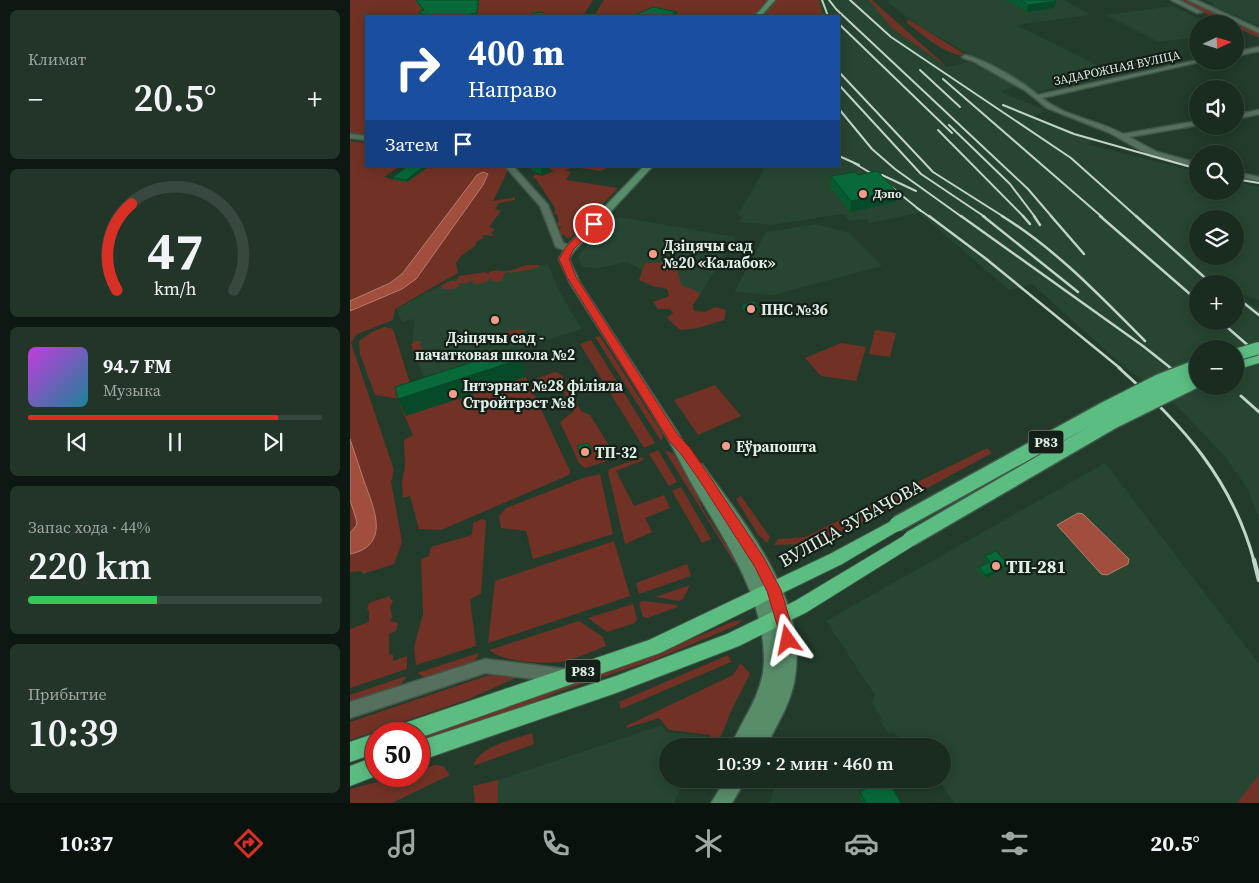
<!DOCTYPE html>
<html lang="ru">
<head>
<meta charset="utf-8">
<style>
  body { margin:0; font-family:"Source Serif 4",serif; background:#233429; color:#f1f3f6; height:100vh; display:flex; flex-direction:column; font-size:19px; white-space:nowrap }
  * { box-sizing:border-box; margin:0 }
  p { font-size:16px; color:#9fa7a5 }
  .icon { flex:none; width:28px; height:28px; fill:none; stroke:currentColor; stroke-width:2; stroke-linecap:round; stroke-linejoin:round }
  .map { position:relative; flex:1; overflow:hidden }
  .panel { display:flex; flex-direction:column; gap:10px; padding:10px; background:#0e1812; width:350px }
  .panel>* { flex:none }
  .banner { position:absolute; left:15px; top:15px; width:475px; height:152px; border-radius:0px; box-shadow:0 2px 12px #0003,0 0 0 1px #38483e; background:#1a4fa0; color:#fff; overflow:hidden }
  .needle { width:32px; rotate:86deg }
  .fabs { position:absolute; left:839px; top:15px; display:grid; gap:10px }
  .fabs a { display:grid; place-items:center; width:55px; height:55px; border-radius:50%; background:#1a2c20; box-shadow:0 2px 12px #0003,0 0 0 1px #38483e; font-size:25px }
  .speed { position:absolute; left:15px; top:722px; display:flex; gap:10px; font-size:25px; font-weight:700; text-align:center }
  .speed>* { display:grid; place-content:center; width:65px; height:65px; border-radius:50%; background:#1a2c20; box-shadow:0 2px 12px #0003,0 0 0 1px #38483e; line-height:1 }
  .speed .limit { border:8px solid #d22; background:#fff; color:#111 }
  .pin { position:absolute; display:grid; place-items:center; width:42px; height:42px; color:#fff; margin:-21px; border:2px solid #fff; border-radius:50%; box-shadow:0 1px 5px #0007 }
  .me { position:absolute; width:55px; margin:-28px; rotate:348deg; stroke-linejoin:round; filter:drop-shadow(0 0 4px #0008) }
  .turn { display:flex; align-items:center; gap:18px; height:105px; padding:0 20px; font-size:22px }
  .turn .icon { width:65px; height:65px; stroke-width:2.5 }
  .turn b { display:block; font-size:35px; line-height:42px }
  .then { display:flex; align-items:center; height:48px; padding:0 20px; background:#0003; gap:10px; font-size:19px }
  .big { font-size:38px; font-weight:600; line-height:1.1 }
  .panel .widget { flex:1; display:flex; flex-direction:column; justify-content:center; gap:8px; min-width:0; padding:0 18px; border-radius:8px; background:#233429 }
  .panel .dial { align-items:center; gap:0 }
  .dial svg { height:130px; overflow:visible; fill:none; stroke:#38483e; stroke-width:7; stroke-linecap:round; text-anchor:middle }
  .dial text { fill:#f1f3f6; stroke:none }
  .song { display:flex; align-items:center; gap:15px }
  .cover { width:60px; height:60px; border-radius:8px; background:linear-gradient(135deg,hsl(290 70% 55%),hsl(190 70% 35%)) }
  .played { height:5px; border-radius:2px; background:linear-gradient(90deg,#d93025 85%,#38483e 85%) }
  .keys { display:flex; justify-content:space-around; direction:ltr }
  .heat { display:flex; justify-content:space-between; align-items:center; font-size:28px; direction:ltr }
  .charge { height:8px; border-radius:4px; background:linear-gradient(90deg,#34c759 44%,#38483e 0) }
  .trip { position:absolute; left:309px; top:738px; width:292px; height:50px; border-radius:25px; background:#1a2c20; box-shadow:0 2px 12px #0003,0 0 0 1px #38483e; font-weight:600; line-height:50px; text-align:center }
  .tabs { display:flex; height:80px; justify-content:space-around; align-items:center; background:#0a120d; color:#9fa7a5 }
  .tabs .icon { width:35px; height:35px }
  .tabs .selected { color:#d93025 }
  .tabs b { font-size:22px; color:#f1f3f6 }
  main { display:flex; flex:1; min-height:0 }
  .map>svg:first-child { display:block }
  .built { fill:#264631; fill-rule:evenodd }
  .green { fill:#713225 }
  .water { fill:#a14e3d; stroke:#b47e6f }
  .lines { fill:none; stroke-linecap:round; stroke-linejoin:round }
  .minor-casing { stroke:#415749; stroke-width:3 }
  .tertiary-casing { stroke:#415749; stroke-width:3 }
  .secondary-casing { stroke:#415749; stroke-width:3 }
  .trunk-casing { stroke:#415749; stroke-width:2 }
  .minor { fill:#55705d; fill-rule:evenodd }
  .tertiary { fill:#55705d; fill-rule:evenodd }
  .secondary { fill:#588d6a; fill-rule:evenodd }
  .trunk { fill:#5cbd81; fill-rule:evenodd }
  .rail-far3 { stroke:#c2d3c7; stroke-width:2 }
  .rail-far2 { stroke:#c2d3c7; stroke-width:2.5 }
  .rail-far1 { stroke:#c2d3c7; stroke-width:3 }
  .rail { stroke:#c2d3c7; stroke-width:4.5 }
  .trunk-bridge-far1-casing { stroke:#415749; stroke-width:14; stroke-linecap:butt }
  .trunk-bridge-casing { stroke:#415749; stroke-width:18; stroke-linecap:butt }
  .trunk-bridge-far1 { stroke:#5cbd81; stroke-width:12 }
  .trunk-bridge { stroke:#5cbd81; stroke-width:15 }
  .wall { fill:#075b32 }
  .shaded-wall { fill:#064a29 }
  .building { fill:#086a3a; stroke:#064a29 }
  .route { fill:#d93025; stroke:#8d1f18 }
  .poi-dot { fill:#f49e8a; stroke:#141f17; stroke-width:2 }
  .labels { text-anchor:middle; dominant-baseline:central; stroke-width:4.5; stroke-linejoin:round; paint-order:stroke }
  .far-street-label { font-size:12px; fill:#dfeee3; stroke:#141f17 }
  .far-poi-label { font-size:12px; font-weight:bold; fill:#dfeee3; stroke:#141f17; text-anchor:start }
  .shield { fill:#141f17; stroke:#a2b0a6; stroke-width:1 }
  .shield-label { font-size:14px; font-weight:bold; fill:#dfeee3 }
  .poi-label { font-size:15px; font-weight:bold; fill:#dfeee3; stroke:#141f17; text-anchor:start }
  .near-street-label { font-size:18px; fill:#dfeee3; stroke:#141f17 }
  .near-poi-label { font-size:18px; font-weight:bold; fill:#dfeee3; stroke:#141f17; text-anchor:start }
</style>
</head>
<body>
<main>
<section class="panel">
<div class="widget"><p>Климат</p>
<div class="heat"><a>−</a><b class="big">20.5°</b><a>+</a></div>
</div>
<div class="widget dial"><svg viewBox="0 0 100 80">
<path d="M14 69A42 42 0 1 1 86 69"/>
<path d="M14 69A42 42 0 0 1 23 16" stroke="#d93025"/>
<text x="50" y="56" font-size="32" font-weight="700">47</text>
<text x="50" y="72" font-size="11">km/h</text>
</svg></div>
<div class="widget">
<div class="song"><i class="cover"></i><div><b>94.7 FM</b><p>Музыка</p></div></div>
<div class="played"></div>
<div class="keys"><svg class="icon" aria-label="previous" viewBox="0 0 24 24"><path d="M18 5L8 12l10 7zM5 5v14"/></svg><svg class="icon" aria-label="pause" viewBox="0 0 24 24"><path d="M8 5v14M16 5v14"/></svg><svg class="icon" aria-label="next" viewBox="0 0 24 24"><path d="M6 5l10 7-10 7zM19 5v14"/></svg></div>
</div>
<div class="widget"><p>Запас хода · 44%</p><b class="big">220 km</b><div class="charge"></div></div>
<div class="widget"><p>Прибытие</p><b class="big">10:39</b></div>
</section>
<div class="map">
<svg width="909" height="803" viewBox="0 0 909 803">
  <rect width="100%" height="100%" fill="#223b2a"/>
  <!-- built -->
  <g class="built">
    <path d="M438,0H522L596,67L623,61L668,86L650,91L695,111L682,117L749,140L737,144L847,172L848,191H885V181L909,187V300L885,292V284H848V321H885V293L909,309V520L898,489L873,454L826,405L772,365L682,284L659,290L569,213L519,223L517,219L499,221L493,214L421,225L389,222L393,216L388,215L413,171L412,166H489V16H419ZM848,219H885V256H848ZM848,349H885V386H848Z"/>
    <path d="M537,0H714L740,15L666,25L768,75L686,92L571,27L537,2H539Z"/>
    <path d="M856,0H909V26L861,5L865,4Z"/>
    <path d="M823,6L860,24H848L847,37L809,42L756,15Z"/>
    <path d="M269,217L310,224L386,237L349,296L315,283L277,262L249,268L232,267L228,257L234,248L261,219Z"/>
    <path d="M466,224L499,233L532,266L423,295L384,292L416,232Z"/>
    <path d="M198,264L208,289L232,329L75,379L62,350L64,323L62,319L52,322L46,309L100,280Z"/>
    <path d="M755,463L909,664V803H604L588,779H592V746H560L543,732L539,734L529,720L532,718L522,703L525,695L476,621Z"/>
    <path d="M312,725L317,732L358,736L352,746H318V779H336L324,803H148V780Z"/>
    <path d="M428,779H532L547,803H419Z"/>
  </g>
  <!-- green -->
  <g class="green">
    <path d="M0,0H243L233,16H16V136L0,134Z"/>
    <path d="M254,0H419L405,16H244Z"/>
    <path d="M425,0H469L473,16H413Z"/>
    <path d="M519,0H522L597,67L542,28Z"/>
    <path d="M827,0H837L909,33V38L885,27V24H878Z"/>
    <path d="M558,19L616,55L613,56C593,53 573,35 557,23Z"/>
    <path d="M0,141L16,143V166H50L34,177L43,180L63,166H157L159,168L143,201L165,197V200L149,203L145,209L151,211L139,227L145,229L141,233L144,236L132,235L134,238L127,241L125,246L111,256L106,263L108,273L45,309L43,320L7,334L1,343L44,470L41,482L52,542L44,564L13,574L11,571L0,572Z"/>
    <path d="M192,166H262L250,171L223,167L215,170L221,172L216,180L268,188L221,237L216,238L215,235L212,236L209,229L212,227L208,226L207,223L209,221L207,214H204L205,208L186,179L182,177L186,174L192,176L204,171Z"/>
    <path d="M316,262L327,269L331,285L351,293L343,305L344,311L355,312L365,307L376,310L374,320L348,328L330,330L317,318L323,313L320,309H308L303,302L319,296L317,289L302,286L289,280L295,263Z"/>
    <path d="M177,265H189V267C181,270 170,271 161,273L158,272L154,274L153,279L149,282L142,281L140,278C137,284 128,285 122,283L123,280L114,284L108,283L110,286L103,289H92V285L100,281H106L109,276L136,272L137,274C145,268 149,272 157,271C164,270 170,267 177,265Z"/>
    <path d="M35,327L43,329L62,390L50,399L25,395L10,354L9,341L22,332Z"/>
    <path d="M172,329L175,330C169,338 159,341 150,337C145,341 137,341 131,340L130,336L143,332L153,334L157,331Z"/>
    <path d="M525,330L546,333L540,357L519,354Z"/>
    <path d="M250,336L312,433L313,438L311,441L245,337Z"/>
    <path d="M241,340L305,443L294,448L230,344Z"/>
    <path d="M64,341H71L70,346L73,349L75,357L79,359L78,362L67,363L61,345Z"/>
    <path d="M491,343L516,347L506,381L471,376L455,358Z"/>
    <path d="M168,360L220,471L219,475L91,530L69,529L60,496L53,498L52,483L55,466L54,440L63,435L50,405L58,397Z"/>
    <path d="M205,372L212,375L231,411L240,415L263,452V459L235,468L229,463L210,422L224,411L209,383L198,389L192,388L188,378Z"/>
    <path d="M365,385L391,416L348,435L324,400Z"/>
    <path d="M637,448L642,453L524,517L471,540L459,544L424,545L428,539L455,537Z"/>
    <path d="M308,450L327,482L319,486L299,454Z"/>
    <path d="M315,451L323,453L345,488L352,508L387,563L385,564Z"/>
    <path d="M292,457L294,460L266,471L284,506L314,495L320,508L295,518L302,532L275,544L258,472L259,469Z"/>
    <path d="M250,474L263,534L183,559L176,531L151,528L149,516L156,508L233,478Z"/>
    <path d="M331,487L361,539L352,543L322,491Z"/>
    <path d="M391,496L420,537L417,543L407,533L386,499Z"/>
    <path d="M132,519L136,521L131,594L120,599L126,646L66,665L64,647L73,614L71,559L79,556L81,547L122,535L123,523Z"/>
    <path d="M264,541L280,596L138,643L145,581Z"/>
    <path d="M337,564L341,576L289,594L286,583Z"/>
    <path d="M340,585L333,599L329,601L305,597Z"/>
    <path d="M40,596V599L43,600L40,608L42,617L40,621L48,623L46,631L39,634V654L43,655V661L57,656V669L0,688V629L19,622V611L17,609L19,603Z"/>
    <path d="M293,601L327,605L328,607L297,618L293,617L289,603Z"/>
    <path d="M283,604L287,619L285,623L257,632L238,618Z"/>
    <path d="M393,620L385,626L304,660L211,691L140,721L69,745V735L304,655L384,621Z"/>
    <path d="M229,621L253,637L256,646C243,651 229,657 215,661C197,665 153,662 139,650Z"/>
    <path d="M129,653L123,664L76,678L67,673Z"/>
    <path d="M378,655L381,662L271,709L269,702Z"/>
    <path d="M391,663L400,674L382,709L367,746H356L360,735L319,730L309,718L277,728L276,726L383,675Z"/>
    <path d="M152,674L170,676L119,699L0,740V722L136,676Z"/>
    <path d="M56,676C52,692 15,699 0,704V695Z"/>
    <path d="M182,733L184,744L123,766C130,745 163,740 182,733Z"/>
    <path d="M85,765L93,766L100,775L42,803H0V789L51,776H69V771Z"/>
    <path d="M909,775V803H887Z"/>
    <path d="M148,780V803H125L123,786Z"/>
  </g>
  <!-- water -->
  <g class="water">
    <path d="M133,172L138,174L133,185L66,279L52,289L0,311V301L40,283L52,274L127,175Z"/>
    <path d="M0,439C5,454 10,469 15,484C25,510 40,546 0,554V533L6,526L7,522L0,500Z"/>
    <path d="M728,513L733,514L779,559L778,564L757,575L751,574L707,525Z"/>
  </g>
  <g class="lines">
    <!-- minor casing -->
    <g class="minor-casing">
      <g id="minor">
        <path d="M909,47V51L885,56V52Z"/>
        <path d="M615,55C638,61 670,80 688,95L848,60V61H853L692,98C715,117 748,120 773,134L848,121V125L779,137L807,152L848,163V168L801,156L758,132L697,108L676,91L623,61L613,58L612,57Z"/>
        <path d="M909,110V114L885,119V115Z"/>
        <path d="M0,134L16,136V140L0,138Z"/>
        <path d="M155,166H163L198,205L213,243L223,247V251L220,252L206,247L190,206Z"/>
        <path d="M885,172L909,177V181L885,176Z"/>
        <path d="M135,659L216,669L221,671L224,676L221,681L216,683L135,673L0,718V702Z"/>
      </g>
    </g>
    <!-- tertiary casing -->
    <g class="tertiary-casing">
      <g id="tertiary">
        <path d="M821,0H829L852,12L847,13Z"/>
        <path d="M838,0H846L909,29V33Z"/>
      </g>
    </g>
    <!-- secondary casing -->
    <g class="secondary-casing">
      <g id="secondary">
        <path d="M419,0H425L411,16H405Z"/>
        <path d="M294,166H303L224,251L219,259L230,283L328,433L345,464H352C397,527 460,601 444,683C439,706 426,727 416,746H381C393,718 413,694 414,662C415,595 373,539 342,484C334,470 327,455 319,441C288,387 253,336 220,283L209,259L216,247ZM406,570L407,572L423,613Z"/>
        <path d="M376,779H396L382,803H361Z"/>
      </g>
    </g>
    <!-- trunk casing -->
    <g class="trunk-casing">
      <g id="trunk">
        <path d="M909,355V363L885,370V362Z"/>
        <path d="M547,518L553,520L555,524L553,528L492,564L310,653L69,738V734H42L45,727L52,724L299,640L480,554Z"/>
        <path d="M560,532L566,534L568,539L566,544L457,612L389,646L266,693L69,761V741L266,676L377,634L445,601Z"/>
        <path d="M26,733V753L0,762V742Z"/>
        <path d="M26,756V776L0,786V766Z"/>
      </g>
    </g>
    <!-- minor -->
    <use href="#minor" class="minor"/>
    <!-- tertiary -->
    <use href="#tertiary" class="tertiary"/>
    <!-- secondary -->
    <use href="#secondary" class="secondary"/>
    <!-- trunk -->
    <use href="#trunk" class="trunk"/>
    <!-- rail-far3 -->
    <g class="rail-far3">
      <path d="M472,0L478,16"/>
      <path d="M479,0L486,9L678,189L702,217"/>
      <path d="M500,0L541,37L721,158L787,217"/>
      <path d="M489,24L602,133"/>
      <path d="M570,70L610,107"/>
      <path d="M489,72L583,172L654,217"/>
      <path d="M593,79L752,217"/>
      <path d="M489,85L571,174L635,217"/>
      <path d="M653,105L724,134L848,169"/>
      <path d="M489,109L522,149L545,169L612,217"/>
      <path d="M599,125L660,184L685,217"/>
      <path d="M588,130L674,217"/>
      <path d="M489,156L509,165"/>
      <path d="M504,163L534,181L571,211"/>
      <path d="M532,175L566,191"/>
      <path d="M885,179L909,183"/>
      <path d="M567,208L580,217"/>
    </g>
    <!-- rail-far2 -->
    <g class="rail-far2">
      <path d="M579,216L635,258L771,369"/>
      <path d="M611,216L793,346L822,369"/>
      <path d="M633,216L728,292"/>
      <path d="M652,216C707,250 750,296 795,341"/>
      <path d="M673,216L680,224"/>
      <path d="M684,216L690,225"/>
      <path d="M701,216L734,254"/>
      <path d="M750,216L848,301"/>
      <path d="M786,216L862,284"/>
      <path d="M885,296L909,315"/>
      <path d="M870,321L909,355"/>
    </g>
    <!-- rail-far1 -->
    <g class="rail-far1">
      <path d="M769,368C832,424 882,479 904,561"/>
      <path d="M820,368L832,378"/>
      <path d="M891,396L909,412"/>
    </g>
    <!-- rail -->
    <path class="rail" d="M904,560L909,580"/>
    <!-- trunk-bridge-far1 casing -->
    <g class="trunk-bridge-far1-casing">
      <g id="trunk-bridge-far1">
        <path d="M885,355L909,348"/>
        <path d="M842,369L848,367"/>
      </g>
    </g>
    <!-- trunk-bridge casing -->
    <g class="trunk-bridge-casing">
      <g id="trunk-bridge">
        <path d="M547,524L752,411L809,382L845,368"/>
        <path d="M560,539L763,421L848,379"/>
      </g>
    </g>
    <!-- trunk-bridge-far1 -->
    <use href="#trunk-bridge-far1" class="trunk-bridge-far1"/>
    <!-- trunk-bridge -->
    <use href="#trunk-bridge" class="trunk-bridge"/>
  </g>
  <!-- wall -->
  <g class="wall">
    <path d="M65,0H129L127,15L124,16H71L69,14V12L73,11Z"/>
    <path d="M657,0H704L706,1L704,8L677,12Z"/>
    <path d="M58,166H79L57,182L43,180V177Z"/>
    <path d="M181,166H199L200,170L192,175L182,171Z"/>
    <path d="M481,176L546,202L501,212L480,187Z"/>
    <path d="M392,305L409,308V311L397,315L392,308Z"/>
    <path d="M635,556L658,564L657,567L636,578L628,570L629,567L637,563L634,559Z"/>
    <path d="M510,792L551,803H513L509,797Z"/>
  </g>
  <!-- shaded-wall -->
  <g class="shaded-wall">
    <path d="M128,0H129L127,15L109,16Z"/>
    <path d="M706,1L704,8L677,12L678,5Z"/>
    <path d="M327,12V16H318Z"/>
    <path d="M74,166H79L57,182L56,180Z"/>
    <path d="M190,166H199L200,170L192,175Z"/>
    <path d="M547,192L546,202L501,212V201Z"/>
    <path d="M409,308V311L397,315V312Z"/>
    <path d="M171,359L176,377L56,416L48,399Z"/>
    <path d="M242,451V454L231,458L230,455Z"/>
    <path d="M658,564L657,567L636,578V575Z"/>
  </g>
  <!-- building -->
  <g class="building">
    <path d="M66,0H128L127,13L109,16H73L69,12L74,10Z"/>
    <path d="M670,0H704L706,1L678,5Z"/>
    <path d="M303,7L327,12L318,16H282Z"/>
    <path d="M193,12V16H181L182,13Z"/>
    <path d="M58,166H74L56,180L43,177Z"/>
    <path d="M527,171L547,192L501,201L481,176L505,172L508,175Z"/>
    <path d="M404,301L409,308L397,312L392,305Z"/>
    <path d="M166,348L171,359L48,399L45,387Z"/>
    <path d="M238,443L242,451L230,455L227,446Z"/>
    <path d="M646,551L658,564L636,575L629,567L640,562L635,556Z"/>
    <path d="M533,779H537L551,803H516L510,792Z"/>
  </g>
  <!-- route -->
  <path class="route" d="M244,221L248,224L223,250L219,259L226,277L328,435L340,448L358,474L414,558L431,590L446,640L444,645L438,647L433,645L417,591L405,567L350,481L331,454L320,442L217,277L209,259L216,247L241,222Z"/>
  <!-- markers -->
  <g class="poi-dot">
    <circle cx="513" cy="194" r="5"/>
    <circle cx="303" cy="254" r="5"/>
    <circle cx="401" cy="309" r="5"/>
    <circle cx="145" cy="320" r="5"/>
    <circle cx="103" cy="394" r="5"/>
    <circle cx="376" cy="446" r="5"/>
    <circle cx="235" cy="452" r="5"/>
    <circle cx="646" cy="566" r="5"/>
  </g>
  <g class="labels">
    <!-- far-street labels -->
    <g class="far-street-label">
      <text transform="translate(767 68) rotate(-12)">ЗАДАРОЖНАЯ ВУЛІЦА</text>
    </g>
    <!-- far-poi labels -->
    <g class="far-poi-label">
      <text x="523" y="194">Дэпо</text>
    </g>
    <!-- shield labels -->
    <g class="shield">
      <rect x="678.5" y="430.5" width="35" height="23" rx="4"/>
      <rect x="215.5" y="659.5" width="35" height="23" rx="4"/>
    </g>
    <g class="shield-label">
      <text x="696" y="442">Р83</text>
      <text x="233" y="671">Р83</text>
    </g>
    <!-- poi labels -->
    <g class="poi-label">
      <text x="313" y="245">Дзіцячы сад<tspan x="313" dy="17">№20 «Калабок»</tspan></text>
      <text x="411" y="309">ПНС №36</text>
      <text x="145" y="337" text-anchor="middle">Дзіцячы сад -<tspan x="145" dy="17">пачатковая школа №2</tspan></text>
      <text x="113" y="385">Інтэрнат №28 фiлiяла<tspan x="113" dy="17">Стройтрэст №8</tspan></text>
      <text x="386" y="446">Еўрапошта</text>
      <text x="245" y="452">ТП-32</text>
    </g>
    <!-- near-street labels -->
    <g class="near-street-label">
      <text transform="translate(501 523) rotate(-29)">ВУЛІЦА ЗУБАЧОВА</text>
    </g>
    <!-- near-poi labels -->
    <g class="near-poi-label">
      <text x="656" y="566">ТП-281</text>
    </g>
  </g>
</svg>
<div class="fabs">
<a><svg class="needle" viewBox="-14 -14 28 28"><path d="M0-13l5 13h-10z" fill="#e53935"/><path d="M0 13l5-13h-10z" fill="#9fa7a5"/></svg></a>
<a><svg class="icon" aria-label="sound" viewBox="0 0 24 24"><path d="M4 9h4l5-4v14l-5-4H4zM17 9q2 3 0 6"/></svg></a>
<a><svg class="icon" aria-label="search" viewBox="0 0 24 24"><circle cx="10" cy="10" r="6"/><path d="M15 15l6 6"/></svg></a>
<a><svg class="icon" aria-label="layers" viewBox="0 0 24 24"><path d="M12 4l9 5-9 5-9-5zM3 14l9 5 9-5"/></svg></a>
<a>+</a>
<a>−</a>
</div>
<div class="speed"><div class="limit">50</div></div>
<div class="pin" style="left:244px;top:224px;background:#d93025"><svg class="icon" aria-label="arrive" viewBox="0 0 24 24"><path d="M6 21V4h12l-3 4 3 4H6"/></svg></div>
<svg class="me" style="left:438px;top:640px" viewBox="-20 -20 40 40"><path d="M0-17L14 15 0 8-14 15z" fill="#d93025" stroke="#fff" stroke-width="4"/></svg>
<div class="trip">10:39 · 2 мин · 460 m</div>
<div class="banner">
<div class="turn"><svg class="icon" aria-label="right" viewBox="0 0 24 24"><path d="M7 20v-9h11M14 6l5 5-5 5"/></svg><div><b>400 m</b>Направо</div></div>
<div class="then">Затем<svg class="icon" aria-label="arrive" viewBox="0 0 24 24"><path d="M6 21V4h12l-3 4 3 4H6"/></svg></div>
</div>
</div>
</main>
<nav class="tabs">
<b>10:37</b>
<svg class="icon selected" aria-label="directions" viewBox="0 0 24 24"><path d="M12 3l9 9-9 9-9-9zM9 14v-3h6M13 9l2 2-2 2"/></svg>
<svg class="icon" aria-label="music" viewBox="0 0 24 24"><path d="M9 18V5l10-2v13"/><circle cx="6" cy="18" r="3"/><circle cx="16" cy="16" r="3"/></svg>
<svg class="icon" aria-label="phone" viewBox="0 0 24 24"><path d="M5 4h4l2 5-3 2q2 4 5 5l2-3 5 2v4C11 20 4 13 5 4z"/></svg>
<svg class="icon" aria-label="climate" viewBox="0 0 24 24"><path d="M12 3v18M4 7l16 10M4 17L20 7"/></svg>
<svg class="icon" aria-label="car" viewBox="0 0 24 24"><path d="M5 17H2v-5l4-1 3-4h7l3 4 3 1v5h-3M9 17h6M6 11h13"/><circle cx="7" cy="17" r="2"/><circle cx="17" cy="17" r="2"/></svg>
<svg class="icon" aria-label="filters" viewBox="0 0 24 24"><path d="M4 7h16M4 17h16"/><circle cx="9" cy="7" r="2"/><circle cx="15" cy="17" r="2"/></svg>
<b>20.5°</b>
</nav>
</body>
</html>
